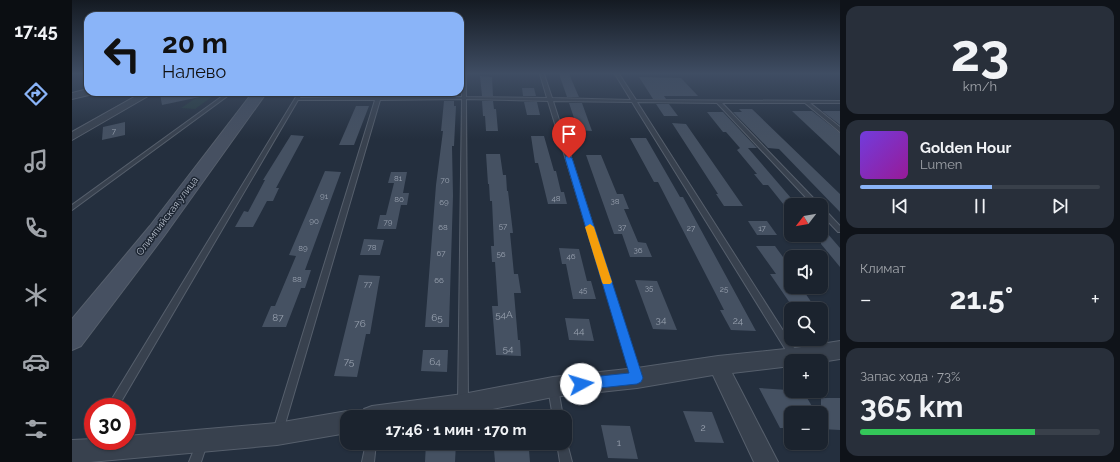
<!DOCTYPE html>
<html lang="ru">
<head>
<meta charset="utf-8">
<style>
  body { margin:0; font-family:Raleway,sans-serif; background:#282f3a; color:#f1f3f6; height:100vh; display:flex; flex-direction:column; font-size:15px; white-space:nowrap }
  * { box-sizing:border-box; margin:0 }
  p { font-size:13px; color:#a0a4aa }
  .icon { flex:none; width:22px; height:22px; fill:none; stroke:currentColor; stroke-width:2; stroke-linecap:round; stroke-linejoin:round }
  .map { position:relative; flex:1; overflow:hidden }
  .panel { display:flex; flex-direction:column; gap:6px; padding:6px; background:#0f1319; width:280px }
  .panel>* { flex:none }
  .banner { position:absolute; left:12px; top:12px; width:380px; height:84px; border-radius:12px; box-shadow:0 1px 3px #0004,0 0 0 1px #39404a; background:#8ab4f8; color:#111; overflow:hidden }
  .needle { width:26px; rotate:239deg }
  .buttons { position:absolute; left:712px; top:198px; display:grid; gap:8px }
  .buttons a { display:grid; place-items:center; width:44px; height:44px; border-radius:8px; background:#1b232e; box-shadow:0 1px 3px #0004,0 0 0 1px #39404a; font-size:20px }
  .speed { position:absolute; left:12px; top:398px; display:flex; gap:8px; font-size:20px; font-weight:700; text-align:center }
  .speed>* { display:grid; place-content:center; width:52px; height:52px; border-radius:50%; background:#1b232e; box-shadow:0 1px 3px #0004,0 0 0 1px #39404a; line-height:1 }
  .speed .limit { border:6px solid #d22; background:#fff; color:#111 }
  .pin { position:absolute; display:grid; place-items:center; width:34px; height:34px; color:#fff; margin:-41px -17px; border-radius:50% 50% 50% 0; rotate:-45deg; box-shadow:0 0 4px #0007 }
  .pin .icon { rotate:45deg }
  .me { position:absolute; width:44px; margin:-22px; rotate:84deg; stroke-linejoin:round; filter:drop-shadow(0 0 3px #0008) }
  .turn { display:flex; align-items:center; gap:14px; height:84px; padding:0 12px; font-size:18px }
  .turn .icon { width:52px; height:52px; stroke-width:2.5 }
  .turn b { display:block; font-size:28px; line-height:34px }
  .big { font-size:30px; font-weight:700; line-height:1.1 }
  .panel .card { flex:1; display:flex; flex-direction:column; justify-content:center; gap:6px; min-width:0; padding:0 14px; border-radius:12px; background:#282f3a }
  .panel .dial { align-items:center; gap:0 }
  .dial b { font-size:52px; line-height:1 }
  .song { display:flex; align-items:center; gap:12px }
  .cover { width:48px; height:48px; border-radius:6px; background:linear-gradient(135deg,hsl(260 70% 55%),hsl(300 70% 35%)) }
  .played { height:4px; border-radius:2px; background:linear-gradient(90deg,#8ab4f8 55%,#39404a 55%) }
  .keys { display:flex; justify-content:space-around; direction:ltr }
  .heat { display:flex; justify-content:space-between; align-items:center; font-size:22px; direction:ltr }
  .charge { height:6px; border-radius:3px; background:linear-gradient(90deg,#34c759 73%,#39404a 0) }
  .trip { position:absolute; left:268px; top:410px; width:232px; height:40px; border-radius:12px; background:#1b232e; box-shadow:0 1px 3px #0004,0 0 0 1px #39404a; font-weight:700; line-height:40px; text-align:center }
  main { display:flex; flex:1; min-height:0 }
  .dock { display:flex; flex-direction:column; width:72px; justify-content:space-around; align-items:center; background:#0b0e12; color:#a0a4aa }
  .dock .icon { width:28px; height:28px }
  .dock .active { color:#8ab4f8 }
  .dock b { font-size:18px; color:#f1f3f6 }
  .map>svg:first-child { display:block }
  .green { fill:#263c3f }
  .building { fill:#455162 }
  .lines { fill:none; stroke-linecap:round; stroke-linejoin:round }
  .lane-casing { stroke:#565f6c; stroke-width:2 }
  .street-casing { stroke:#565f6c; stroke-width:2 }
  .secondary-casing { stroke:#565f6c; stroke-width:2 }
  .path { stroke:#44595c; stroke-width:1.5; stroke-dasharray:2 2; stroke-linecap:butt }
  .lane { fill:#38414e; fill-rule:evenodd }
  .street { fill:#38414e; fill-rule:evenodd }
  .secondary { fill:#465061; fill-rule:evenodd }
  .route { fill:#1a73e8; stroke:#114b97 }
  .slow { fill:#f59e0b }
  .labels { text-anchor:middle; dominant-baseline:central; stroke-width:3; stroke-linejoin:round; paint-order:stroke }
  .number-label { font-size:8px; fill:#98a1af }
  .street-label { font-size:10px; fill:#b4bcc9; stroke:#1d2633 }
  .near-number-label { font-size:10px; fill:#98a1af }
</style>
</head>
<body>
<main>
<nav class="dock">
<b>17:45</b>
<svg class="icon active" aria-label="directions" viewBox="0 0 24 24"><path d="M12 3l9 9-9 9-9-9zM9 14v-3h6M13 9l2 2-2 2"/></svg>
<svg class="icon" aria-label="music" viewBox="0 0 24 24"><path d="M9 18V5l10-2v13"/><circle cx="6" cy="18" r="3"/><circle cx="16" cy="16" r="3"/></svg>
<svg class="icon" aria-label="phone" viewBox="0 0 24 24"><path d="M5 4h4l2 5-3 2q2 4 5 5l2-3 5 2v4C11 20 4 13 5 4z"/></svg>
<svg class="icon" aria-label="climate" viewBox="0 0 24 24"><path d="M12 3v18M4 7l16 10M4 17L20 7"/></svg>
<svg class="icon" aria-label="car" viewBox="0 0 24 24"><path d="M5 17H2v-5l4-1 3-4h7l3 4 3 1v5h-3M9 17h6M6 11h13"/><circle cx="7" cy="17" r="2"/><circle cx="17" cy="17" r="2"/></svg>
<svg class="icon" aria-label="filters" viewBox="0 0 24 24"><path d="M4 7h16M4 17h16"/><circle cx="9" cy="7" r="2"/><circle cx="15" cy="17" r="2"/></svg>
</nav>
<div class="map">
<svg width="768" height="462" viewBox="0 0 768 462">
  <rect width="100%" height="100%" fill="#242f3e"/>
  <!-- green -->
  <path class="green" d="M133,92L145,93L123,109L109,108Z"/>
  <!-- building -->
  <g class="building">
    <path d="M487,74H497L507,97H495Z"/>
    <path d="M408,76L420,77L421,96H410Z"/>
    <path d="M567,77L609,78L626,96H592L594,99H581Z"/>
    <path d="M450,88H462L464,96H451Z"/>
    <path d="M98,92H127L128,97L90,105L88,94Z"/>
    <path d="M372,101H382V106H384L382,146H380L381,196L377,327H353L364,185L371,131H369Z"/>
    <path d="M410,101H421L422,109H424L426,131H414L413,116H411Z"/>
    <path d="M452,102H465L468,115H455Z"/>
    <path d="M497,103H510L520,131L506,130Z"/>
    <path d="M584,104H597L606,116H592Z"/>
    <path d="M284,106H297L282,145H267Z"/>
    <path d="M667,109H680L768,194V212L707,149L696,148L661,112H670Z"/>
    <path d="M720,111H740L768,133V156Z"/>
    <path d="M750,111H768V125Z"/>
    <path d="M635,112H651L685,148H676L725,205H712L696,185H691L682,174H685L665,150L668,148L654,132H651Z"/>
    <path d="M53,122V135L30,140L31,127Z"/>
    <path d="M600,123L614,124L671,206H652L644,194H646Z"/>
    <path d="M219,135L232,136L204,188H207L201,201H195L181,227H163L172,211L176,212L193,180H191Z"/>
    <path d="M459,136H472L482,171H484L489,192H492L495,204H476L466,163H463Z"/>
    <path d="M558,138H574L608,197H611L684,331L659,330L648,310H652L586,182H582Z"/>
    <path d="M414,154H428L431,175H434L435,191H436L441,233H438L442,274H446L449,293H442L446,340H448L449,356L424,355L420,306H426L423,262H420L419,246H422L420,201H418L417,184H416Z"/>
    <path d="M514,155H529L545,194H551L557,209H552L566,242L574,243L580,257H558L550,234H542Z"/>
    <path d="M253,171L269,172L233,270H239L233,288H229L214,327H190L199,306H203L224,256L217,255Z"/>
    <path d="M319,172H335L331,193H337L335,205H329L324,229H305L308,215H314L322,183H316Z"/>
    <path d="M676,221H695L705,235H685Z"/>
    <path d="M749,226L768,248V267L749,244Z"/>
    <path d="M292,239L312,240L308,255H288Z"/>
    <path d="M684,246H703L719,268V287H729L744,309H722L698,274H704Z"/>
    <path d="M487,248L507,249L515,281H519L524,299H501L494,264H490Z"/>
    <path d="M287,275L308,276L298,334H294L285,377L262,376Z"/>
    <path d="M563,280L585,281L605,330L581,329Z"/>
    <path d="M493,318L517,319L522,341L497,340Z"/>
    <path d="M351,350H376L375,372L349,371Z"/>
    <path d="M687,388L731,391L744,413H719V428H708Z"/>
    <path d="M749,398H768V430L749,429Z"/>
    <path d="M611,411L640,412L652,443L623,442Z"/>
    <path d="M529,425L558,426L566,459L536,458Z"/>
    <path d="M354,443H384L383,462H353Z"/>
    <path d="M422,450H457L458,462H423Z"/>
  </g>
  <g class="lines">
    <!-- lane casing -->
    <g class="lane-casing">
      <g id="lane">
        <path d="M390,74H394V97L475,98L468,74H472L480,98L559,100L543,74H547L564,100L768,101V103H738L768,127V132L733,103H650L748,205H741L645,103L565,102L726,354L728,357L726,360L723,361L720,360L560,102L481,101L569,376L567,379L564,380L561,379L476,101L394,99L396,402L395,405L391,407L387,405L386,402L390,99L308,100L211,431L210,435L206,436L202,435L201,431L303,100H226L46,407H35L227,92H231L228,98L304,97L306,92H310L309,97H390Z"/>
        <path d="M156,92H161L0,210V205Z"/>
        <path d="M749,208H751L768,226V232H766L749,214Z"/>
        <path d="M481,383L484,385L486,388L491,417H481L476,388L478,385Z"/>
        <path d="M130,439L134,440L135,444L129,462H117L126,440Z"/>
        <path d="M493,439L495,443L500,462H488L485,443H493Z"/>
        <path d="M294,443H304L302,462H290Z"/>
      </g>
    </g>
    <!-- street casing -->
    <g class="street-casing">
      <g id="street">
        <path d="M16,89V92H23L21,94L0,99V93Z"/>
        <path d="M71,92H83L0,140V132Z"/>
        <path d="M768,341V359L749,362L719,361V366L660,373L706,462H682L641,375L565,388L481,397L381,417H289L292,409L300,406L391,394L481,377L565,368L646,356L723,348Z"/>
        <path d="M275,411L283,414L284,417H275V433L205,445L18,462H0V440L21,439V441H55V436L205,423Z"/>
      </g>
    </g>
    <!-- secondary casing -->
    <g class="secondary-casing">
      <path id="secondary" d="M181,92H195L92,236L9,346L0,350V319L78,226Z"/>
    </g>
    <!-- path -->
    <path class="path" d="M128,92H131"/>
    <!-- lane -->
    <use href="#lane" class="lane"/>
    <!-- street -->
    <use href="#street" class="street"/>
    <!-- secondary -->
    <use href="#secondary" class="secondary"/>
  </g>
  <!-- sky -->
  <linearGradient id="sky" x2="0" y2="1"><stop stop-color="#141a22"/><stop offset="0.53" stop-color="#3f4d63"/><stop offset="1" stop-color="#3f4d63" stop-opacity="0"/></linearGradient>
  <rect width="768" height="139" fill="url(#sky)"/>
  <!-- route -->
  <path class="route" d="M494,156H497L500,158L571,378L569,382L565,384L509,390L504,389L502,384L504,380L509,378L557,373L493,158Z"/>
  <!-- slow -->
  <path class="slow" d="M518,224L522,227L540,282L538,284H531L530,282L513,227Z"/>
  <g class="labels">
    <!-- number labels -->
    <g class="number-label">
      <text x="42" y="131">7</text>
      <text x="326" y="178">81</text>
      <text x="373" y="180">70</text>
      <text x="252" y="196">91</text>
      <text x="484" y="198">48</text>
      <text x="327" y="199">80</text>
      <text x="543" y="201">38</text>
      <text x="372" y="202">69</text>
      <text x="242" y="221">90</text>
      <text x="316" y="222">79</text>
      <text x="431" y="226">57</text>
      <text x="371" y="227">68</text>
      <text x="550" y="227">37</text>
      <text x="619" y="228">27</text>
      <text x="690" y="228">17</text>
      <text x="300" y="247">78</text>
      <text x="231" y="248">89</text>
      <text x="566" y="250">36</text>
      <text x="369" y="253">67</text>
      <text x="429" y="254">56</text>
      <text x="499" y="256">46</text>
      <text x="225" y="279">88</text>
      <text x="367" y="280">66</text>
      <text x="296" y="284">77</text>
      <text x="577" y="288">35</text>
      <text x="652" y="289">25</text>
      <text x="511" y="290">45</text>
    </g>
    <!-- street labels -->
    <g class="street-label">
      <text transform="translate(95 216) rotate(-53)">Олимпийская улица</text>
    </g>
    <!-- near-number labels -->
    <g class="near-number-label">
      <text x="432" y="314">54А</text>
      <text x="206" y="317">87</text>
      <text x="365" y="317">65</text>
      <text x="589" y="319">34</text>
      <text x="666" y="320">24</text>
      <text x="288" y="323">76</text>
      <text x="507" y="330">44</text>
      <text x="436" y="348">54</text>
      <text x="277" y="361">75</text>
      <text x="363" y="361">64</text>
      <text x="631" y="427">2</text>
      <text x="547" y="442">1</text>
    </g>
  </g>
</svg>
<div class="buttons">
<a><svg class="needle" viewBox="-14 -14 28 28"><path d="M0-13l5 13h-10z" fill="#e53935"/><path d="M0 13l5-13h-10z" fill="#a0a4aa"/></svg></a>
<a><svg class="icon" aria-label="sound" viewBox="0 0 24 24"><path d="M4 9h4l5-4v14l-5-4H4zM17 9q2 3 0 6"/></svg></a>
<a><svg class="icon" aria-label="search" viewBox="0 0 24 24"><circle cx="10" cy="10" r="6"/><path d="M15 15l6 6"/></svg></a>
<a>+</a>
<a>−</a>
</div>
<div class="speed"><div class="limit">30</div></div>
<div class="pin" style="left:497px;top:158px;background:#d93025"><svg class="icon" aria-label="arrive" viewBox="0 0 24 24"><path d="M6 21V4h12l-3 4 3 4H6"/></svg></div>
<svg class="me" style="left:509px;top:384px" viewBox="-20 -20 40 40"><circle r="19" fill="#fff"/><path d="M0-13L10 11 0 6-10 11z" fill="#1a73e8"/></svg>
<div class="trip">17:46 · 1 мин · 170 m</div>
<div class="banner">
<div class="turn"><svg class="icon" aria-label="left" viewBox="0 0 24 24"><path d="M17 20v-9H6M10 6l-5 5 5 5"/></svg><div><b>20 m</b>Налево</div></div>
</div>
</div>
<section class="panel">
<div class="card dial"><b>23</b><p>km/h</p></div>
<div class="card">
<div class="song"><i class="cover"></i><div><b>Golden Hour</b><p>Lumen</p></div></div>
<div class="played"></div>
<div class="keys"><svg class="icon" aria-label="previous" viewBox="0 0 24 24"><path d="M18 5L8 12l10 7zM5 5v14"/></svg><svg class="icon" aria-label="pause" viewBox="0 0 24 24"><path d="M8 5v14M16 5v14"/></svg><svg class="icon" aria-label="next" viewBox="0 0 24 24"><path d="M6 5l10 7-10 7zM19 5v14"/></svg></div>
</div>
<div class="card"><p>Климат</p>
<div class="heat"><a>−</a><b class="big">21.5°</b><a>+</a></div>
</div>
<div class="card"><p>Запас хода · 73%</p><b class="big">365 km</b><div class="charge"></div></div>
</section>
</main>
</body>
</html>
